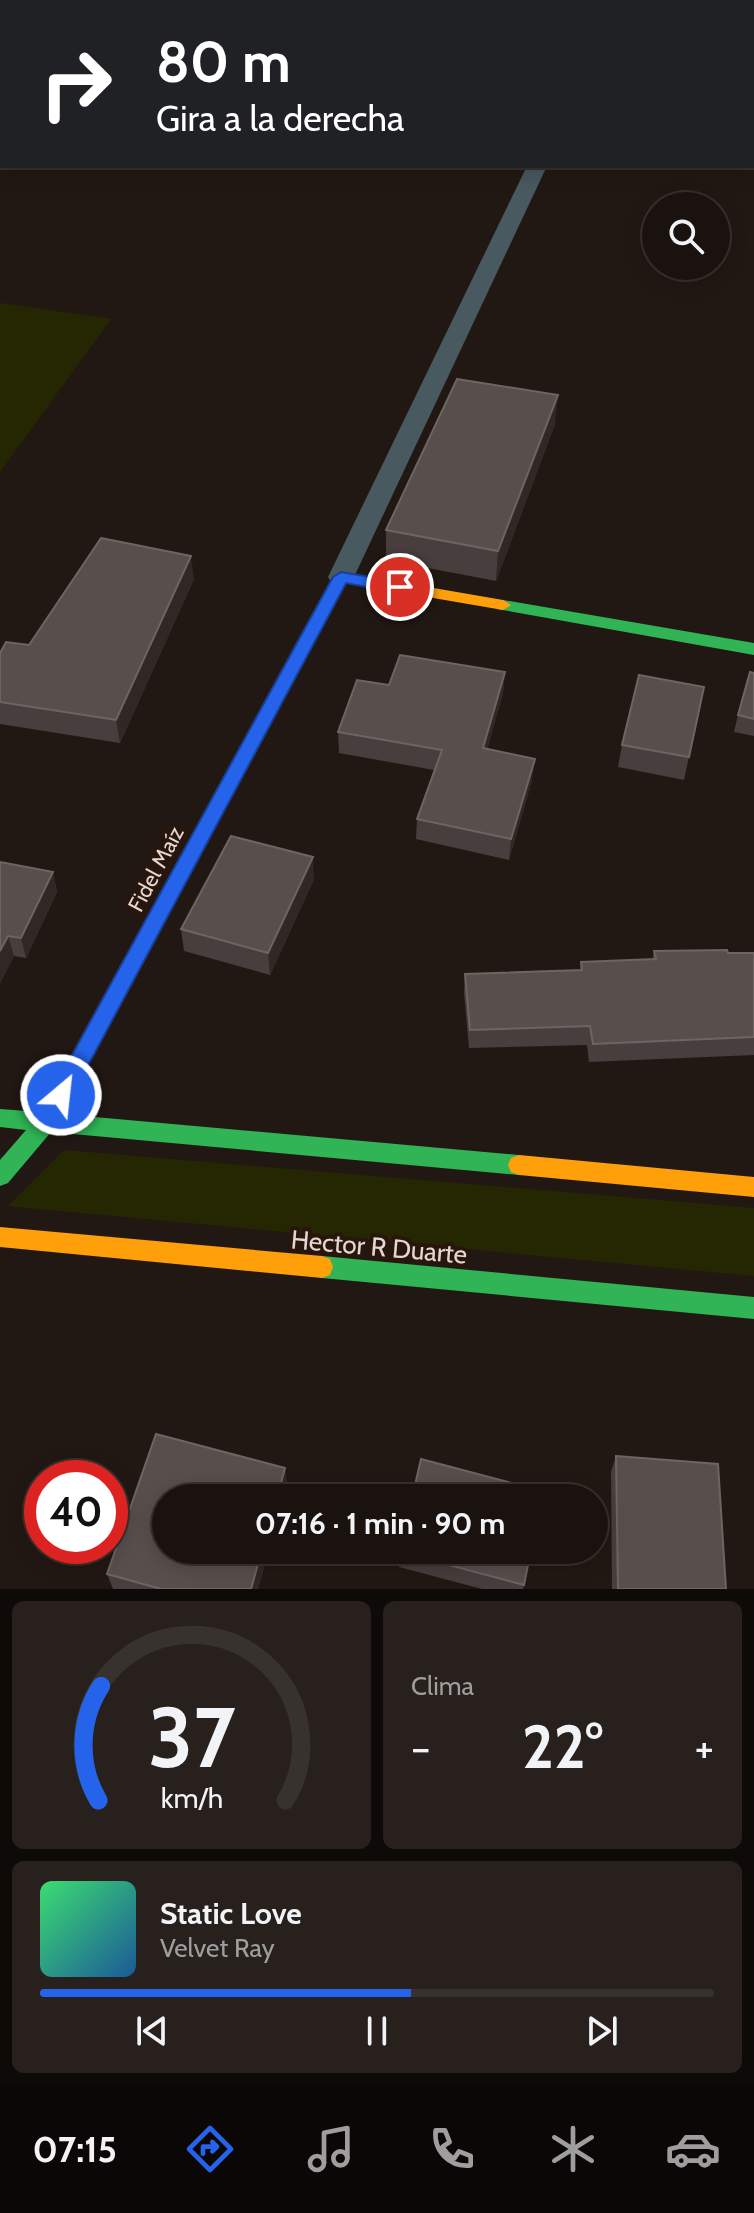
<!DOCTYPE html>
<html lang="es">
<head>
<meta charset="utf-8">
<style>
  body { margin:0; font-family:Cabin,sans-serif; background:#27201c; color:#f1f3f6; height:100vh; display:flex; flex-direction:column; font-size:30px; white-space:nowrap }
  * { box-sizing:border-box; margin:0 }
  p { font-size:26px; color:#9f9e9e }
  .icon { flex:none; width:44px; height:44px; fill:none; stroke:currentColor; stroke-width:2; stroke-linecap:round; stroke-linejoin:round }
  .map { position:relative; height:1589px; overflow:hidden }
  .panel { display:flex; flex-direction:column; gap:12px; padding:12px; background:#0e0a08; flex:1 }
  .panel>* { flex:none }
  .top-card { position:absolute; left:0px; top:0px; width:754px; height:168px; box-shadow:0 4px 20px #0003,0 0 0 2px #38322e; background:#202124; color:#fff; overflow:hidden }
  .tools { position:absolute; left:642px; top:192px; display:grid; gap:16px }
  .tools a { display:grid; place-items:center; width:88px; height:88px; border-radius:50%; background:#1a120e; box-shadow:0 4px 20px #0003,0 0 0 2px #38322e; font-size:40px }
  .speed { position:absolute; left:24px; top:1460px; display:flex; gap:16px; font-size:40px; font-weight:700; text-align:center }
  .speed>* { display:grid; place-content:center; width:104px; height:104px; border-radius:50%; background:#1a120e; box-shadow:0 4px 20px #0003,0 0 0 2px #38322e; line-height:1 }
  .speed .limit { border:12px solid #d22; background:#fff; color:#111 }
  .pin { position:absolute; display:grid; place-items:center; width:68px; height:68px; color:#fff; margin:-34px; border:4px solid #fff; border-radius:50%; box-shadow:0 2px 8px #0007 }
  .me { position:absolute; width:88px; margin:-44px; rotate:28deg; stroke-linejoin:round; filter:drop-shadow(0 0 6px #0008) }
  .turn { display:flex; align-items:center; gap:28px; height:168px; padding:0 24px; font-size:36px }
  .turn .icon { width:104px; height:104px; stroke-width:2.5 }
  .turn b { display:block; font-size:56px; line-height:68px }
  .big { font-size:60px; font-weight:800; line-height:1.1 }
  .panel .card { flex:1; display:flex; flex-direction:column; justify-content:center; gap:12px; min-width:0; padding:0 28px; border-radius:12px; background:#27201c }
  .panel .dial { align-items:center; gap:0 }
  .dial svg { height:208px; overflow:visible; fill:none; stroke:#38322e; stroke-width:7; stroke-linecap:round; text-anchor:middle }
  .dial text { fill:#f1f3f6; stroke:none }
  .song { display:flex; align-items:center; gap:24px }
  .cover { width:96px; height:96px; border-radius:12px; background:linear-gradient(135deg,hsl(140 70% 55%),hsl(210 70% 35%)) }
  .played { height:8px; border-radius:4px; background:linear-gradient(90deg,#2563eb 55%,#38322e 55%) }
  .keys { display:flex; justify-content:space-around; direction:ltr }
  .heat { display:flex; justify-content:space-between; align-items:center; font-size:44px; direction:ltr }
  .panel .tiles { flex:1; display:grid; gap:12px; grid-template-columns:1fr 1fr }
  .card:last-child { grid-column:span 2 }
  .trip { position:absolute; left:152px; top:1484px; width:456px; height:80px; border-radius:40px; background:#1a120e; box-shadow:0 4px 20px #0003,0 0 0 2px #38322e; font-weight:800; line-height:80px; text-align:center }
  .menu { display:flex; height:128px; justify-content:space-around; align-items:center; background:#0a0706; color:#9f9e9e }
  .menu .icon { width:56px; height:56px }
  .menu .current { color:#2563eb }
  .menu b { font-size:36px; color:#f1f3f6 }
  .map>svg:first-child { display:block }
  .green { fill:#252703 }
  .lines { fill:none; stroke-linecap:round; stroke-linejoin:round }
  .lane { fill:#48595f; fill-rule:evenodd }
  .street { fill:#48595f; fill-rule:evenodd }
  .fast { fill:#30b455; fill-rule:evenodd }
  .slow { fill:#ff9f0a; fill-rule:evenodd }
  .wall { fill:#473e3d }
  .shaded-wall { fill:#312826 }
  .building { fill:#584f4d; stroke:#6e6462; stroke-width:2 }
  .route { fill:#2563eb; stroke:#184099; stroke-width:2 }
  .labels { text-anchor:middle; dominant-baseline:central; stroke-width:8; stroke-linejoin:round; paint-order:stroke }
  .street-label { font-size:22px; fill:#e4d7d1; stroke:#28160d }
  .near-street-label { font-size:26px; fill:#e4d7d1; stroke:#28160d }
</style>
</head>
<body>
<div class="map">
<svg width="754" height="1589" viewBox="0 0 754 1589">
  <rect width="100%" height="100%" fill="#221813"/>
  <!-- green -->
  <g class="green">
    <path d="M0,303L111,319L0,472Z"/>
    <path d="M64,1150L754,1208V1276L8,1206Z"/>
  </g>
  <g class="lines">
    <!-- lane -->
    <g class="lane">
      <path d="M710,0H726L727,2H711Z"/>
      <path d="M527,166H547L354,577L350,583L341,586L332,583L328,577Z"/>
    </g>
    <!-- street -->
    <g class="street">
      <rect x="0" y="44" width="2" height="16"/>
      <rect x="752" y="137" width="2" height="16"/>
    </g>
    <!-- fast -->
    <g class="fast">
      <path d="M503,600L754,643V655L497,609L495,605Z"/>
      <path d="M256,729L265,735L61,1114L519,1155L527,1158L530,1165L527,1172L519,1175L51,1132L8,1183L0,1186V1160L26,1130L0,1127V1109L40,1112L247,735Z"/>
      <path d="M322,1256L754,1297V1319L322,1278L314,1275L311,1267L314,1259Z"/>
    </g>
    <!-- slow -->
    <g class="slow">
      <path d="M341,572L503,600L511,605L503,610L346,583L262,739H250L247,735L333,577Z"/>
      <path d="M519,1155L754,1177V1197L519,1175L511,1172L508,1165L511,1158Z"/>
      <path d="M0,1227L322,1256L330,1259L333,1267L330,1275L322,1278L0,1247Z"/>
    </g>
  </g>
  <!-- wall -->
  <g class="wall">
    <path d="M0,0H103V2H2V15H0Z"/>
    <path d="M555,424L496,581L386,560V530Z"/>
    <path d="M194,579L120,743L0,724V653L29,645Z"/>
    <path d="M505,672L503,693L487,749L532,780L509,860L416,839L417,819L434,770L339,753L338,732L389,685Z"/>
    <path d="M754,673V736L734,732L738,715Z"/>
    <path d="M704,687L684,780L618,767L622,745Z"/>
    <path d="M0,862L53,872L57,892L26,958L14,956L0,983Z"/>
    <path d="M314,879L270,975L184,951L181,929Z"/>
    <path d="M654,951L754,953V1055L589,1062L587,1045L469,1048L464,993L465,974L580,970L581,962L652,960Z"/>
    <path d="M156,1434L285,1468L287,1485L283,1498H166V1550H269L258,1589H113L107,1574Z"/>
    <path d="M616,1456L726,1589H612L611,1472Z"/>
    <path d="M400,1550H531L523,1589H482L399,1567Z"/>
  </g>
  <!-- shaded-wall -->
  <g class="shaded-wall">
    <path d="M558,395L555,424L496,581L498,551Z"/>
    <path d="M191,556L194,579L120,743L116,720Z"/>
    <path d="M505,672L503,693L482,769L483,748Z"/>
    <path d="M535,759L532,780L509,860L511,839Z"/>
    <path d="M313,857L314,879L270,975L268,953Z"/>
    <path d="M53,872L57,892L26,958L21,938Z"/>
    <path d="M8,936L14,956L0,983V951Z"/>
    <path d="M285,1468L287,1485L283,1498H277Z"/>
    <path d="M262,1550H269L258,1589H251Z"/>
  </g>
  <!-- building -->
  <g class="building">
    <path d="M457,379L558,395L498,551L386,530Z"/>
    <path d="M101,538L191,556L116,720L0,702V653L6,642L29,645Z"/>
    <path d="M400,655L505,672L483,748L535,759L511,839L417,819L442,750L338,732L357,680L389,685Z"/>
    <path d="M750,672L754,673V719L738,715Z"/>
    <path d="M639,675L704,687L689,757L622,745Z"/>
    <path d="M231,836L313,857L268,953L181,929Z"/>
    <path d="M0,862L53,872L21,938L8,936L0,951Z"/>
    <path d="M727,950L728,953H754V1037L593,1044L590,1026L470,1030L465,974L582,970L581,962L656,959L654,951Z"/>
    <path d="M156,1434L285,1468L277,1498H166V1550H262L251,1589H161L107,1574Z"/>
    <path d="M616,1456L718,1464L726,1589H618Z"/>
    <path d="M421,1459L542,1491L540,1498H412Z"/>
    <path d="M400,1550H531L524,1585L400,1552Z"/>
  </g>
  <!-- route -->
  <path class="route" d="M341,572L400,582L408,587L400,593L346,583L69,1101L61,1104L54,1101L51,1095L54,1088L333,577Z"/>
  <g class="labels">
    <!-- street labels -->
    <g class="street-label">
      <text transform="translate(156 869) rotate(-62)">Fidel Maíz</text>
    </g>
    <!-- near-street labels -->
    <g class="near-street-label">
      <text transform="translate(379 1247) rotate(5)">Hector R Duarte</text>
    </g>
  </g>
</svg>
<div class="tools">
<a><svg class="icon" aria-label="search" viewBox="0 0 24 24"><circle cx="10" cy="10" r="6"/><path d="M15 15l6 6"/></svg></a>
</div>
<div class="speed"><div class="limit">40</div></div>
<div class="pin" style="left:400px;top:587px;background:#d93025"><svg class="icon" aria-label="arrive" viewBox="0 0 24 24"><path d="M6 21V4h12l-3 4 3 4H6"/></svg></div>
<svg class="me" style="left:61px;top:1095px" viewBox="-20 -20 40 40"><circle r="17" fill="#2563eb" stroke="#fff" stroke-width="3"/><path d="M0-11L8 9 0 5-8 9z" fill="#fff"/></svg>
<div class="trip">07:16 · 1 min · 90 m</div>
<div class="top-card">
<div class="turn"><svg class="icon" aria-label="right" viewBox="0 0 24 24"><path d="M7 20v-9h11M14 6l5 5-5 5"/></svg><div><b>80 m</b>Gira a la derecha</div></div>
</div>
</div>
<section class="panel">
<div class="tiles">
<div class="card dial"><svg viewBox="0 0 100 80">
<path d="M14 69A42 42 0 1 1 86 69"/>
<path d="M14 69A42 42 0 0 1 15 25" stroke="#2563eb"/>
<text x="50" y="56" font-size="32" font-weight="700">37</text>
<text x="50" y="72" font-size="11">km/h</text>
</svg></div>
<div class="card"><p>Clima</p>
<div class="heat"><a>−</a><b class="big">22°</b><a>+</a></div>
</div>
<div class="card">
<div class="song"><i class="cover"></i><div><b>Static Love</b><p>Velvet Ray</p></div></div>
<div class="played"></div>
<div class="keys"><svg class="icon" aria-label="previous" viewBox="0 0 24 24"><path d="M18 5L8 12l10 7zM5 5v14"/></svg><svg class="icon" aria-label="pause" viewBox="0 0 24 24"><path d="M8 5v14M16 5v14"/></svg><svg class="icon" aria-label="next" viewBox="0 0 24 24"><path d="M6 5l10 7-10 7zM19 5v14"/></svg></div>
</div>
</div>
</section>
<nav class="menu">
<b>07:15</b>
<svg class="icon current" aria-label="directions" viewBox="0 0 24 24"><path d="M12 3l9 9-9 9-9-9zM9 14v-3h6M13 9l2 2-2 2"/></svg>
<svg class="icon" aria-label="music" viewBox="0 0 24 24"><path d="M9 18V5l10-2v13"/><circle cx="6" cy="18" r="3"/><circle cx="16" cy="16" r="3"/></svg>
<svg class="icon" aria-label="phone" viewBox="0 0 24 24"><path d="M5 4h4l2 5-3 2q2 4 5 5l2-3 5 2v4C11 20 4 13 5 4z"/></svg>
<svg class="icon" aria-label="climate" viewBox="0 0 24 24"><path d="M12 3v18M4 7l16 10M4 17L20 7"/></svg>
<svg class="icon" aria-label="car" viewBox="0 0 24 24"><path d="M5 17H2v-5l4-1 3-4h7l3 4 3 1v5h-3M9 17h6M6 11h13"/><circle cx="7" cy="17" r="2"/><circle cx="17" cy="17" r="2"/></svg>
</nav>
</body>
</html>
